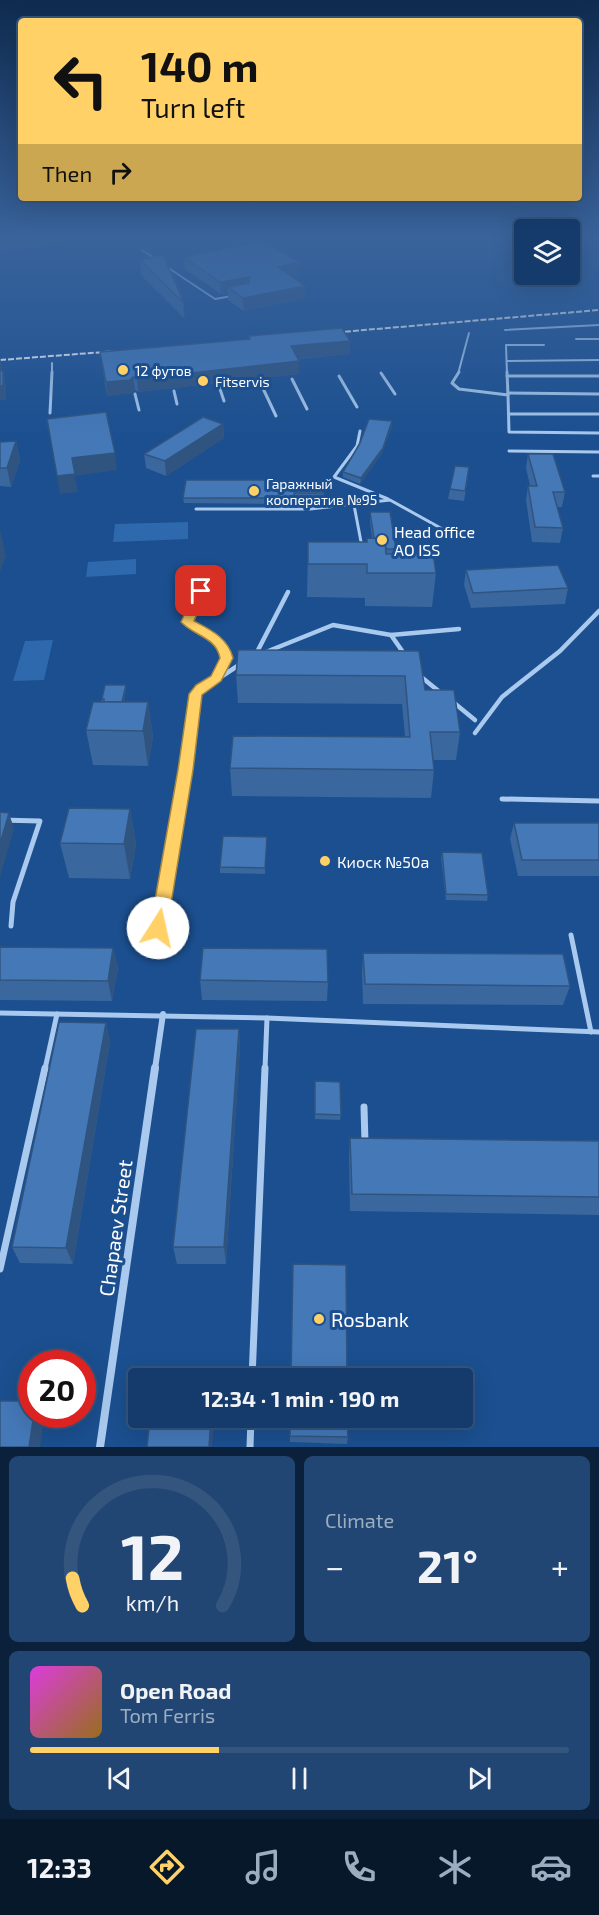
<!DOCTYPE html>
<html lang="en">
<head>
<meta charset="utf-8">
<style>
  body { margin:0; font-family:"Exo 2",sans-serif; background:#214673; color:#f1f3f6; height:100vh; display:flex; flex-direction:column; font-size:22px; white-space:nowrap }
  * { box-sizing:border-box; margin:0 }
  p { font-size:20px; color:#9dadc1 }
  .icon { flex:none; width:33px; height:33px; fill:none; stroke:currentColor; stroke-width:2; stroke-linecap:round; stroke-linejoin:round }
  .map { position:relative; height:1447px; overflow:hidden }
  .details { display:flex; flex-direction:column; gap:9px; padding:9px; background:#0b203b; flex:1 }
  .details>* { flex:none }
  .banner { position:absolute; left:18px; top:18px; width:564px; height:183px; border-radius:6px; box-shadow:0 6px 24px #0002,0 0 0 2px #33557e; background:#ffd166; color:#111; overflow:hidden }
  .tools { position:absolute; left:514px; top:219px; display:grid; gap:12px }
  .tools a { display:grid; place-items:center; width:66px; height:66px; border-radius:6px; background:#143b6b; box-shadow:0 6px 24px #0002,0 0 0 2px #33557e; font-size:30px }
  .speed { position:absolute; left:18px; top:1350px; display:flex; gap:12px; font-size:30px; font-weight:700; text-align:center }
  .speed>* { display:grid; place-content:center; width:78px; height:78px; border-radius:50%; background:#143b6b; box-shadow:0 6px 24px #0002,0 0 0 2px #33557e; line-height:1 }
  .speed .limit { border:9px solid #d22; background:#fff; color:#111 }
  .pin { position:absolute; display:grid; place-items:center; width:51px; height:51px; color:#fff; margin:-26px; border-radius:12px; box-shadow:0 3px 9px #0006 }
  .me { position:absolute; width:66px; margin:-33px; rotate:10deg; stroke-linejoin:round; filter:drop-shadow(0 0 4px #0008) }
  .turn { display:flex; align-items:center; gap:21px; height:126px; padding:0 24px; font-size:27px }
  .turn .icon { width:78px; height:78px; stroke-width:2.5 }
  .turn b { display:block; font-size:42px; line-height:51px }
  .then { display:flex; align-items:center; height:57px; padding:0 24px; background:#0003; gap:12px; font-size:22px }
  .big { font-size:45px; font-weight:700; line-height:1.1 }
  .details .tile { flex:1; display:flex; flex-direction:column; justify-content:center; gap:9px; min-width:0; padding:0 21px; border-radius:9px; background:#214673 }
  .details .dial { align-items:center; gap:0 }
  .dial svg { height:156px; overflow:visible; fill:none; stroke:#33557e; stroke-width:7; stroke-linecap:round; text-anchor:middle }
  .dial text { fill:#f1f3f6; stroke:none }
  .song { display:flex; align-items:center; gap:18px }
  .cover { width:72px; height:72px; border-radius:9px; background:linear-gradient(135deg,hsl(300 70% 55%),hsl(40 70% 35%)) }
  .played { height:6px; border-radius:3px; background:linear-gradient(90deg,#ffd166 35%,#33557e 35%) }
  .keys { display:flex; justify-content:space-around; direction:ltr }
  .heat { display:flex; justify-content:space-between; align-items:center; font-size:33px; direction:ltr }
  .details .tiles { flex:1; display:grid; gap:9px; grid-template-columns:1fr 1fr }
  .tile:last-child { grid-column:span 2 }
  .trip { position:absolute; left:128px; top:1368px; width:345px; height:60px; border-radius:6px; background:#143b6b; box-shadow:0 6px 24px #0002,0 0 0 2px #33557e; font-weight:700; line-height:60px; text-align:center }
  .dock { display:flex; height:96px; justify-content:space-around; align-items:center; background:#08182b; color:#9dadc1 }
  .dock .icon { width:42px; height:42px }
  .dock .selected { color:#ffd166 }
  .dock b { font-size:27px; color:#f1f3f6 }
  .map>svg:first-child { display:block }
  .green { fill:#2e69ad }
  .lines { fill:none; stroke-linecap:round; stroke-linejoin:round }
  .service-far4 { stroke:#a9c9ee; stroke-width:2 }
  .service-far3 { stroke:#a9c9ee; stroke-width:3 }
  .service-far2 { stroke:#a9c9ee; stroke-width:4.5 }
  .service-far1 { stroke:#a9c9ee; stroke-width:5 }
  .service { stroke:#a9c9ee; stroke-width:7 }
  .pedestrian-far1 { stroke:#a9c9ee; stroke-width:6 }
  .pedestrian { stroke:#a9c9ee; stroke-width:8 }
  .rail { stroke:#fff; stroke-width:2; stroke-dasharray:6 2; stroke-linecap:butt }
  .wall { fill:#3a679d }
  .shaded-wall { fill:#305480 }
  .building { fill:#4478b7; stroke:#305480; stroke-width:1.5 }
  .route { fill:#ffd166; stroke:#a68842; stroke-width:1.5 }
  .poi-dot { fill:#ffd166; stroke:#1b4f8f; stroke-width:2 }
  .labels { text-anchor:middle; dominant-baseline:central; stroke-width:6; stroke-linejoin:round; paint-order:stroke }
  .far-poi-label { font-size:14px; fill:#fff; stroke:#1b4f8f; text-anchor:start }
  .poi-label { font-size:16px; fill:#fff; stroke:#1b4f8f; text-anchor:start }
  .near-street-label { font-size:20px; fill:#fff; stroke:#1b4f8f }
  .near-poi-label { font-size:20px; fill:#fff; stroke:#1b4f8f; text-anchor:start }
</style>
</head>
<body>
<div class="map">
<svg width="599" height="1447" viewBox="0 0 599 1447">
  <rect width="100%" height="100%" fill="#1b4f8f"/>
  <!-- green -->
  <g class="green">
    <path d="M188,522V539L113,542L115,524Z"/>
    <path d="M136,559V574L86,577L88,562Z"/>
    <path d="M53,640L44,680L13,681L25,641Z"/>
  </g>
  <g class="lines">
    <!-- service-far4 -->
    <g class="service-far4">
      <path d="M142,250L157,260"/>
      <path d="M164,265L215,299L232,296"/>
      <path d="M505,330L599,325"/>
      <path d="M576,339H599"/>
      <path d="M507,361L599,360"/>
      <path d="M52,374V363"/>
      <path d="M458,374L469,333"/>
      <path d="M507,374L506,345H544"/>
    </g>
    <!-- service-far3 -->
    <g class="service-far3">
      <path d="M459,372L452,383L459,389L508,395L509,432L599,433"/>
      <path d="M507,372L508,395"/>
      <path d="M381,373L395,394"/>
      <path d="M339,376L357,407"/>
      <path d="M507,376H599"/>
      <path d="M292,379L307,409"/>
      <path d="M260,382L276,416"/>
      <path d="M219,386L224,401"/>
      <path d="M174,391L177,404"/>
      <path d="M508,393L599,394"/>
      <path d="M135,394L139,410"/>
      <path d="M50,413L52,372"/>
      <path d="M509,414H599"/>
      <path d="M360,431L357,446L334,477L388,499"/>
      <path d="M509,451L599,452"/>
      <path d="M593,476H599"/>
      <path d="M354,505L362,547"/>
      <path d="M196,509H310L390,500L446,531"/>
    </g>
    <!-- service-far2 -->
    <g class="service-far2">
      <path d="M201,591L187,622C204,631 220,639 227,658L218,676"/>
      <path d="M391,635L405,655"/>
      <path d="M266,652L333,625L391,635L459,629"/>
      <path d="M256,654L288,592"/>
      <path d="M420,676L441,693"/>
      <path d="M453,702L475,720"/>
      <path d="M475,733L502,697L560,651L599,611"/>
      <path d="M184,776L195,694L242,663"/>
    </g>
    <!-- service-far1 -->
    <g class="service-far1">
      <path d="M502,799L599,801"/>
      <path d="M0,820L40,821L13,902L11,926"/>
      <path d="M158,928L184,775"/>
      <path d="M571,935L591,1032"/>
      <path d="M0,1013L267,1018L599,1032"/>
      <path d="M45,1069L57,1014"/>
      <path d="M265,1069L267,1018"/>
    </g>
    <!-- service -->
    <g class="service">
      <path d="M364,1107L365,1143"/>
      <path d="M0,1269L45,1068"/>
      <path d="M252,1378L265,1068"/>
      <path d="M250,1447L251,1418"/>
    </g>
    <!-- pedestrian-far1 -->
    <path class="pedestrian-far1" d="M155,1069L163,1014"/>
    <!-- pedestrian -->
    <path class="pedestrian" d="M100,1447L155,1068"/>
    <!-- rail -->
    <g class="rail">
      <path d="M329,333L599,310"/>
      <path d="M0,360L117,351"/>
    </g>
  </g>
  <!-- wall -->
  <g class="wall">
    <path d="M0,237H83L4,251L0,248Z"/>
    <path d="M184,257L300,274L291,276L305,298L244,311L228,300V293L221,294L185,269Z"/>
    <path d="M140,260L183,301L185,317L184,318L141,275Z"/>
    <path d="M249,336L350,354L297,359L299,361V374L138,392L135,390L131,393L107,396L100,352L249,339Z"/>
    <path d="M223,424L224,438L166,476L146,468L144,454Z"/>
    <path d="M392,426L382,453L360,484L343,477V472L360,443Z"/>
    <path d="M16,441L20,460L11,487L0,486V442Z"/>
    <path d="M528,454L565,492L562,507H557L563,528L560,543L532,542L526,500L528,486H530L526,468Z"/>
    <path d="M468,477L464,501L448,499L450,489Z"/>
    <path d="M323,480L324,498H294V504L184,503L183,498Z"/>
    <path d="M370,512L396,549V554L436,573L432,607L365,606V598L307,597L308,542H367L372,538L370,522Z"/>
    <path d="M466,570L568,588L565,604L471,608L464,585Z"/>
    <path d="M419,651L425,690L460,732L456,760H433L434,770L431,798L232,796L230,768L405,737L402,704L238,703L236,675Z"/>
    <path d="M126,685V690L124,702H148L153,737L148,766L93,765L86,730L102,702V699Z"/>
    <path d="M130,809L136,844L130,879L69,878L60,843Z"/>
    <path d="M514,823H599V876H518L510,839Z"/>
    <path d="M267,837L265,874L220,873V867Z"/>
    <path d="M442,852L488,895L487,901L446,900L441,858Z"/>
    <path d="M0,947L113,948L118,968L112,1001L0,1000Z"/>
    <path d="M363,953L570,986L563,1005L363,1004L362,973Z"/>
    <path d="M200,980L328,982L327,1001L202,1000Z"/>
    <path d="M106,1023L110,1042L73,1264L20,1263L12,1247Z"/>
    <path d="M239,1029L240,1048L226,1264H177L173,1247Z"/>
    <path d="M315,1081L341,1115L340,1120L315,1119Z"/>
    <path d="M350,1138L599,1141V1215L350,1211L349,1156Z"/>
    <path d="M290,1436L348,1437L347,1444L290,1442Z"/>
  </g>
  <!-- shaded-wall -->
  <g class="shaded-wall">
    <path d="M1,237H83L4,251Z"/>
    <path d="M300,262V274L278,279V267Z"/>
    <path d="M250,277V289L228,287V293L221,294L220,282Z"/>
    <path d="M305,286V298L244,311L243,298Z"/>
    <path d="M183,301L185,317L184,318L183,302Z"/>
    <path d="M350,341V354L291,359V346Z"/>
    <path d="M0,355L2,368V385L0,373Z"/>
    <path d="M299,361V374L138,392L137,379Z"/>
    <path d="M3,371L6,384V400H0V386Z"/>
    <path d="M133,377L135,390L131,393L107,396L106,382Z"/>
    <path d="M392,421V426L382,453L360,484L361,478Z"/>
    <path d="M223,424L224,438L166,476L165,461Z"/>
    <path d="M16,441L20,460L11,487L7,468Z"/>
    <path d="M115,453L117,470L75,476L78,492L60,494L57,476L72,458Z"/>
    <path d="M0,529L6,556L0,572Z"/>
    <path d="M126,685V690L123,708L122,702Z"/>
    <path d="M148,702L153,737L148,766L143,731Z"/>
    <path d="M130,809L136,844L130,879L124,844Z"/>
    <path d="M9,813L14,829L0,877V844Z"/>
    <path d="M113,948L118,968L112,1001L108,981Z"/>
    <path d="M106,1023L110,1042L73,1264L66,1248Z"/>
    <path d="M239,1029L240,1048L226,1264L224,1247Z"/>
    <path d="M34,1414L45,1415L40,1447H29Z"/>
    <path d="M211,1418H212L214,1426L212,1447H209Z"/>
  </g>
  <!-- building -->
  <g class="building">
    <path d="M262,241L300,262L278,267L305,286L243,298L228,287L249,283L250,277L220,282L184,257Z"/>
    <path d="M163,255L183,301V302L140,260Z"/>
    <path d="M342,328L350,341L291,346L299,361L137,379L133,377L130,380L106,382L100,352L250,339L249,336Z"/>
    <rect x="0" y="371" width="3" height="15"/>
    <path d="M106,412L115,453L72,458L75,474L57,476L47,419Z"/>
    <path d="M203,417L223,424L165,461L144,454Z"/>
    <path d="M369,419L392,421L383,448L361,478L343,472L360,443Z"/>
    <path d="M16,441L7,468H0V442Z"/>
    <path d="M528,454H553L565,492H553L563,528L535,527L528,486H537Z"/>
    <path d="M455,466L469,467L465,491L450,489Z"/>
    <path d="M186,480H323L324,493H294V498H183Z"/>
    <path d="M370,512H390L396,549H386L385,539L374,538Z"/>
    <path d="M367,538L385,539L386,554H433L436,573H367V564H308V542H367Z"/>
    <path d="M558,565L568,588L473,593L466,570Z"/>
    <path d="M238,650L419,651L425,690H454L460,732H430L434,770L230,768L233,736L410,737L405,676L236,675Z"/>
    <path d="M105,685H126L122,702H104V699H102Z"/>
    <path d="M93,702H148L143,731L86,730Z"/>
    <path d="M69,808L130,809L124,844L60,843Z"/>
    <path d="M0,812L9,813L0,844Z"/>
    <path d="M514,823H599V860H522Z"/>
    <path d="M223,836L267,837L265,868L220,867Z"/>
    <path d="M442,852L482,853L488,895L446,894Z"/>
    <path d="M0,947L113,948L108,981L0,980Z"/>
    <path d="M203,948L327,949L328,982L200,980Z"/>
    <path d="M363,953L563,954L570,986L365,984Z"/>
    <path d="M59,1022L106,1023L66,1248L12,1247Z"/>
    <path d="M196,1029H239L224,1247H173Z"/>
    <path d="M315,1081L340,1082L341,1115L315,1114Z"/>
    <path d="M350,1138L599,1141V1197L352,1194Z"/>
    <path d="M293,1264L346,1265L347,1378H291Z"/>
    <path d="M0,1401H32V1414H34L29,1447H0Z"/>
    <path d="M150,1418H211L209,1447H147Z"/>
    <path d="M290,1418H347L348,1437L290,1436Z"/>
  </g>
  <!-- sky -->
  <linearGradient id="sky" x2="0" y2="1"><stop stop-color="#0f2b4f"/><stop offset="0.54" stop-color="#39639b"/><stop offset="1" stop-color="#39639b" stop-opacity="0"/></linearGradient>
  <rect width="599" height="440" fill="url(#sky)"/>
  <!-- route -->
  <path class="route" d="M201,587L207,591L194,621C211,630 228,638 233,658L221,681L202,695L193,770L167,928L164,932L158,934L153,932L150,928L178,770L189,694L196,685L211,676L220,658C216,637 194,636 181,622L195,591Z"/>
  <!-- markers -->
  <g class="poi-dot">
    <circle cx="123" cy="370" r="6"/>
    <circle cx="203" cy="381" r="6"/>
    <circle cx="254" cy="491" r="6"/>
    <circle cx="382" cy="540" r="6"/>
    <circle cx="325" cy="861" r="6"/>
    <circle cx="319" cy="1319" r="6"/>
  </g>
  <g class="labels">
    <!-- far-poi labels -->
    <g class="far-poi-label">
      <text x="135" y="370">12 футов</text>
      <text x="215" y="381">Fitservis</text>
      <text x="266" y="483">Гаражный<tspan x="266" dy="16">кооператив №95</tspan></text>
    </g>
    <!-- poi labels -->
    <g class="poi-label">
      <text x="394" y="531">Head office<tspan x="394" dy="18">AO ISS</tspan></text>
      <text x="337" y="861">Киоск №50а</text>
    </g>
    <!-- near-street labels -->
    <g class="near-street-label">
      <text transform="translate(115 1228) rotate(-82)">Chapaev Street</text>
    </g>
    <!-- near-poi labels -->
    <g class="near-poi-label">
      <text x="331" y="1319">Rosbank</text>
    </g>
  </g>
</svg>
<div class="tools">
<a><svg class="icon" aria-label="layers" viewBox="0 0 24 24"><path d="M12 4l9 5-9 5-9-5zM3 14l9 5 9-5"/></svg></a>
</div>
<div class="speed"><div class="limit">20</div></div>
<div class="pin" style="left:201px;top:591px;background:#d93025"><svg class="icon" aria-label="arrive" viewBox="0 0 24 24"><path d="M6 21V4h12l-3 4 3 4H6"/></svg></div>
<svg class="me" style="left:158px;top:928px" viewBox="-20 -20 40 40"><circle r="19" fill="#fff"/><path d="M0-13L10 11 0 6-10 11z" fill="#ffd166"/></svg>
<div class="trip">12:34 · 1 min · 190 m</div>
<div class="banner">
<div class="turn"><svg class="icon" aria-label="left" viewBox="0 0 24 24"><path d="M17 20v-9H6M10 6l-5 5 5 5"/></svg><div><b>140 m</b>Turn left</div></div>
<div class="then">Then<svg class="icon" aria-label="right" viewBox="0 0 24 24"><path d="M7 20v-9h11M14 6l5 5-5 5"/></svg></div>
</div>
</div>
<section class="details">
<div class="tiles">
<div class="tile dial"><svg viewBox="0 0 100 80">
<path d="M14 69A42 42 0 1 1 86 69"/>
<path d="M14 69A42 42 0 0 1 9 55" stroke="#ffd166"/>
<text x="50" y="56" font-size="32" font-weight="700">12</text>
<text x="50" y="72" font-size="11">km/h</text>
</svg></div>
<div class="tile"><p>Climate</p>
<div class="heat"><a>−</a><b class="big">21°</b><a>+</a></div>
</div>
<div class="tile">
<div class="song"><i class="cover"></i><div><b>Open Road</b><p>Tom Ferris</p></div></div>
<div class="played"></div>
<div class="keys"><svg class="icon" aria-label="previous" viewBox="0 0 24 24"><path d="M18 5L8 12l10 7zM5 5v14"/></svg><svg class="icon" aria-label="pause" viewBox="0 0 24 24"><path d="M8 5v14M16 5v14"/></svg><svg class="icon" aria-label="next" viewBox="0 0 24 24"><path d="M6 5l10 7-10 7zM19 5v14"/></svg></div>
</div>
</div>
</section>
<nav class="dock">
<b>12:33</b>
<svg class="icon selected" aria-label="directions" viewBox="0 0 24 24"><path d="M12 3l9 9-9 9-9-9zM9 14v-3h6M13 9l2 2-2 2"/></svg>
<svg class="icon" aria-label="music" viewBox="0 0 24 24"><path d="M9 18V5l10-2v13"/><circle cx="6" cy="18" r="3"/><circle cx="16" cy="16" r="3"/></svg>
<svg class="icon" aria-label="phone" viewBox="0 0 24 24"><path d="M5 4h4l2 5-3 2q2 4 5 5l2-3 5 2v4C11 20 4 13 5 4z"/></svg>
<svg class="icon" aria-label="climate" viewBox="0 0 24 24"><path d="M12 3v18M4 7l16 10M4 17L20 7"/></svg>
<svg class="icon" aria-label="car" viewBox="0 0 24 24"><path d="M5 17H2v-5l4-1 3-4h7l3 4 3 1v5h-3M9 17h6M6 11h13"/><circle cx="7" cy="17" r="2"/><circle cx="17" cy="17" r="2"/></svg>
</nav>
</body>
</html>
